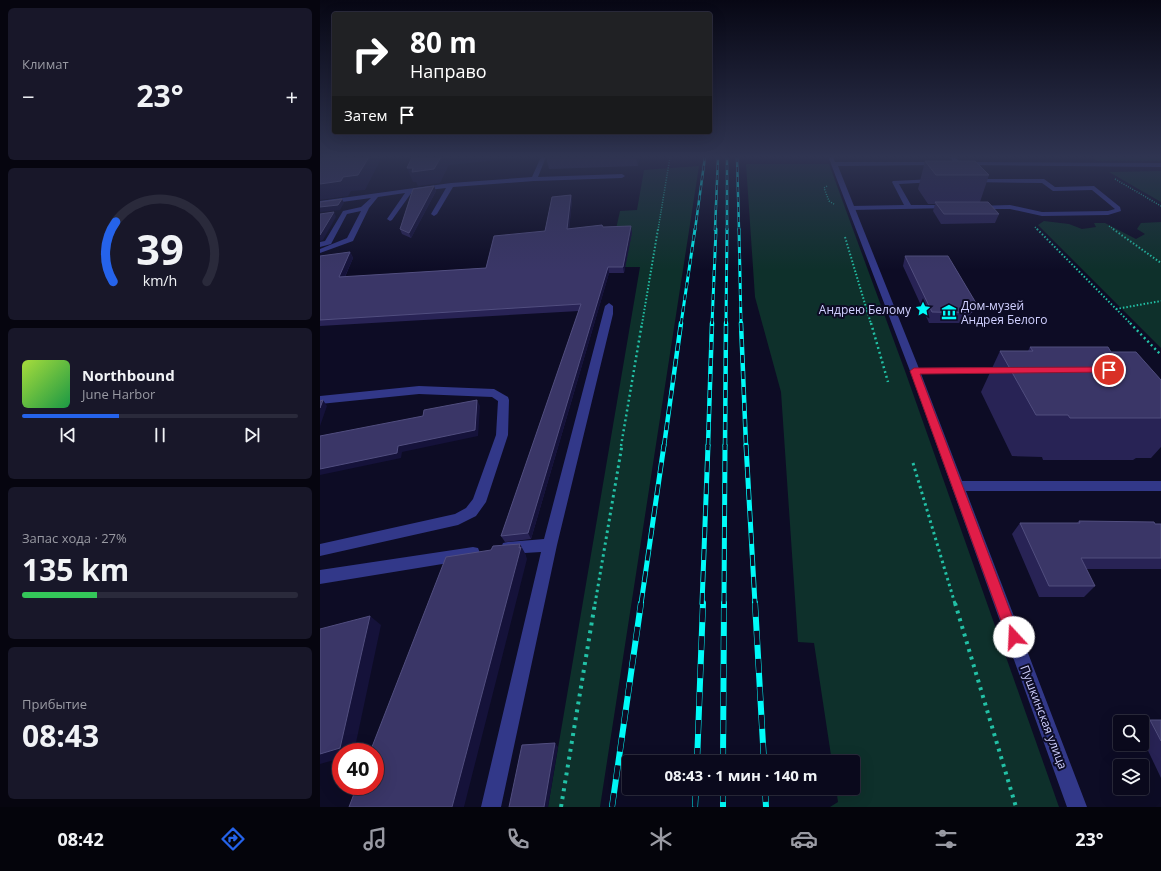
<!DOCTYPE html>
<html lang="ru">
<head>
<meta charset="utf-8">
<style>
  body { margin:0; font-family:"Open Sans",sans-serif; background:#181729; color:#f1f3f6; height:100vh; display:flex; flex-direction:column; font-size:15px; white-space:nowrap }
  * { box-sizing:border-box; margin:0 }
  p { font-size:13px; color:#999aa3 }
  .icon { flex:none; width:22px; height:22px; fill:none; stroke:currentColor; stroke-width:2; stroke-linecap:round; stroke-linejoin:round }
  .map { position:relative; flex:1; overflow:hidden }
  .panel { display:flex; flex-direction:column; gap:8px; padding:8px; background:#06050f; width:320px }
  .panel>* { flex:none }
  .hud { position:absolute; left:12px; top:12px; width:380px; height:122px; border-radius:4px; box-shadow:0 4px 16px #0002,0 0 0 1px #2a2a3b; background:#202124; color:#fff; overflow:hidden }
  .buttons { position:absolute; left:793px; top:715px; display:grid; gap:8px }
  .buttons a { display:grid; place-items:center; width:36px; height:36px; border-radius:4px; background:#0a091c; box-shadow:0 4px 16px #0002,0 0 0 1px #2a2a3b; font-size:20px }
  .speed { position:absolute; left:12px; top:743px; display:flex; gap:8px; font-size:20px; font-weight:700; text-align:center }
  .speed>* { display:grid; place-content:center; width:52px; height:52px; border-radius:50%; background:#0a091c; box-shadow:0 4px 16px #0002,0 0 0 1px #2a2a3b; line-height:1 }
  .speed .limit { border:6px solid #d22; background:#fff; color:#111 }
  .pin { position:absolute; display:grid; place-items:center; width:34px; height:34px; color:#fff; margin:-17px; border:2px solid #fff; border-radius:50%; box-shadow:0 1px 4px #0007 }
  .me { position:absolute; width:44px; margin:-22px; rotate:340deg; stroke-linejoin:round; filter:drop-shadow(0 0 3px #0008) }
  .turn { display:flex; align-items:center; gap:14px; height:84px; padding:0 12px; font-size:18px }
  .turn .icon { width:52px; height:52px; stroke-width:2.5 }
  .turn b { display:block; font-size:28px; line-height:34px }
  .then { display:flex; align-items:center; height:38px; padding:0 12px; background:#0003; gap:8px; font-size:15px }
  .big { font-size:30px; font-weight:700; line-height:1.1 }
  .panel .widget { flex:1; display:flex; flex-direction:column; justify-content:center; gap:6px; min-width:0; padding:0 14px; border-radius:6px; background:#181729 }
  .panel .dial { align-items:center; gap:0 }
  .dial svg { height:104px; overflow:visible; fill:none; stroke:#2a2a3b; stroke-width:7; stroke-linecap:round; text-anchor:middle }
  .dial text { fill:#f1f3f6; stroke:none }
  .song { display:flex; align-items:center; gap:12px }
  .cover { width:48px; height:48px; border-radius:6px; background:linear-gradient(135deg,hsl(80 70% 55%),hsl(140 70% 35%)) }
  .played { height:4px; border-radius:2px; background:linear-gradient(90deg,#2563eb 35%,#2a2a3b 35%) }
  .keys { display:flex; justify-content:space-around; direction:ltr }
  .heat { display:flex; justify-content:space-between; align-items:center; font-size:22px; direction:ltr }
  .charge { height:6px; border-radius:3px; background:linear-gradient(90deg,#34c759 27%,#2a2a3b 0) }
  .trip { position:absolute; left:302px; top:755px; width:238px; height:40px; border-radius:4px; background:#0a091c; box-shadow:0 4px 16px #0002,0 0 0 1px #2a2a3b; font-weight:700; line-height:40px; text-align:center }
  .dock { display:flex; height:64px; justify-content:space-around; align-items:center; background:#04040b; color:#999aa3 }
  .dock .icon { width:28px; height:28px }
  .dock .selected { color:#2563eb }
  .dock b { font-size:18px; color:#f1f3f6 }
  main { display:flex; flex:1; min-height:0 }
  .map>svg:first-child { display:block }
  .green { fill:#0e302b }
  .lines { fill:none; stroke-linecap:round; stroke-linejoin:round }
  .path-far4 { stroke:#22c1a6; stroke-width:1.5; stroke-dasharray:1 1.5; stroke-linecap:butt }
  .path-far3 { stroke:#22c1a6; stroke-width:2; stroke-dasharray:1.5 2; stroke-linecap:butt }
  .path-far2 { stroke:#22c1a6; stroke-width:2.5; stroke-dasharray:2 3; stroke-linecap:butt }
  .path-far1 { stroke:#22c1a6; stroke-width:3; stroke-dasharray:2.5 3.5; stroke-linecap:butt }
  .path { stroke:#22c1a6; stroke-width:4; stroke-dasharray:3 5; stroke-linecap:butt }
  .service { fill:#323889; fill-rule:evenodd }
  .minor { fill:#323889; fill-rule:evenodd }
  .tertiary { fill:#323889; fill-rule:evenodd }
  .rail-far4-casing { stroke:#00fbf9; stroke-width:2.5 }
  .rail-far3-casing { stroke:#00fbf9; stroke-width:3 }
  .rail-far2-casing { stroke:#00fbf9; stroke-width:4.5 }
  .rail-far1-casing { stroke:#00fbf9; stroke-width:5 }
  .rail-casing { stroke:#00fbf9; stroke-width:6 }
  .rail-far4 { stroke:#0d0c25; stroke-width:1.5; stroke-dasharray:5; stroke-linecap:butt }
  .rail-far3 { stroke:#0d0c25; stroke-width:2; stroke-dasharray:6; stroke-linecap:butt }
  .rail-far2 { stroke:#0d0c25; stroke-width:3; stroke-dasharray:8; stroke-linecap:butt }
  .rail-far1 { stroke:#0d0c25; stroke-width:3.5; stroke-dasharray:11; stroke-linecap:butt }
  .rail { stroke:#0d0c25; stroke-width:5; stroke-dasharray:14; stroke-linecap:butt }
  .wall { fill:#282355 }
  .shaded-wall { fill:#15123a }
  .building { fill:#3a3667; stroke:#514e7f }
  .route { fill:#e11d48; stroke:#92132f }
  .labels { text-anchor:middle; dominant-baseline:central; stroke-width:4; stroke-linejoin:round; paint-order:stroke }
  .poi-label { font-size:12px; fill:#d0d0ff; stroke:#0d0c25; text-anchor:start }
  .street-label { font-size:12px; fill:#d0d0ff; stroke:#0d0c25 }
</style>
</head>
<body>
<main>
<section class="panel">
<div class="widget"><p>Климат</p>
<div class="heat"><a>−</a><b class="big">23°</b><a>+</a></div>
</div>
<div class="widget dial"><svg viewBox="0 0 100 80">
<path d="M14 69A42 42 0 1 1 86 69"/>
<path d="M14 69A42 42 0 0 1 16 23" stroke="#2563eb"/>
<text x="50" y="56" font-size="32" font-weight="700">39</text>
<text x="50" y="72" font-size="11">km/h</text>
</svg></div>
<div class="widget">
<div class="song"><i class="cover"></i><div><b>Northbound</b><p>June Harbor</p></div></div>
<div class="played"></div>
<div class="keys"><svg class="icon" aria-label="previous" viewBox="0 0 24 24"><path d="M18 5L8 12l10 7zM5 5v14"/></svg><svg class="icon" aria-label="pause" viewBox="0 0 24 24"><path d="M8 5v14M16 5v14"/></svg><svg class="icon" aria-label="next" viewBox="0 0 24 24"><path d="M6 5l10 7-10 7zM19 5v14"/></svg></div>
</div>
<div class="widget"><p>Запас хода · 27%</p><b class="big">135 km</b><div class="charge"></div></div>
<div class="widget"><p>Прибытие</p><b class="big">08:43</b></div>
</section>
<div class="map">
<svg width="841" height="807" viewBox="0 0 841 807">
  <rect width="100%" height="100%" fill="#0d0c25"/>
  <!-- green -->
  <g class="green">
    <path d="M771,157H841V161H777Z"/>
    <path d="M426,164H509L585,371L739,807H510L518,802L516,788H533V762H512L494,643L478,642L461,392L435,297Z"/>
    <path d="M379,166L280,807H228L320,267H305L312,232L296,229L300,211L317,210L324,170Z"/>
    <path d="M841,171V202L789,172Z"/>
    <path d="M724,221L749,224L762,229L776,227L774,223H785L816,239L825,234L817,229L821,223L841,222V348L718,225Z"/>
  </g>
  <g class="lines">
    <!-- path-far4 -->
    <g class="path-far4">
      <path d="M795,179L841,206"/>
      <path d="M507,186L504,188L509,201L514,204"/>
      <path d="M789,226L795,230"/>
      <path d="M715,227L718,230"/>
      <path d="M338,230L350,157"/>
    </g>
    <!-- path-far3 -->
    <g class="path-far3">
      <path d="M717,229L811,324"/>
      <path d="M793,229L841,263"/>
      <path d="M525,237L551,324"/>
      <path d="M796,309L841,301"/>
      <path d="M532,310L556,311"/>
      <path d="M322,324L338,229"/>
    </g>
    <!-- path-far2 -->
    <g class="path-far2">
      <path d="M551,323L568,382"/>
      <path d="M810,323L841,355"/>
      <path d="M301,446L322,323"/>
    </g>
    <!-- path-far1 -->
    <g class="path-far1">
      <path d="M593,463L635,604"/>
      <path d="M275,604L302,445"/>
    </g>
    <!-- path -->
    <g class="path">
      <path d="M635,603L696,807"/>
      <path d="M241,807L275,603"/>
    </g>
    <!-- service -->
    <g class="service">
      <path d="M221,157H226L218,177L302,174L305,176L302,178L214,181L133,187L117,214L114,216L111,214L126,188L92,192L72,220L70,221L67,219L85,193L58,197L49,208L33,241L0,253V249L27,238L41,211L27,214L11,244L0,247V242L5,241L23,211L41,207L51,198L0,205V201L131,183L212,177Z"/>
      <path d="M614,179L616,180V182L579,184L591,205H629L631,206V208L531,210L528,208L531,206L584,205L572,182L573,181Z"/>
      <path d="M652,179H724L735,187L774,186L800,207L801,211L788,215L722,216L690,209H658L656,208V206L690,205L722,212L788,211L795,209L772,190L733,191L722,183L650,182V180Z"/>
      <path d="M289,303L293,306V314L237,545L181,807H161L221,552L188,554L183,553L181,548L183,543L188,542L224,539L285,306Z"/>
      <path d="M685,367L690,370L689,372L595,374L590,371L595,368Z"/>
      <path d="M99,386L174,389L188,397L189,400L188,435L166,502L156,516L138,525L0,556V544L135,514L146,508L153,499L176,435L178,401L172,397L99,394L0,404V396Z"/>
      <path d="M638,481H841V491H638L633,490L632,486L633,482Z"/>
      <path d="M153,547L158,548L160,553L158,558L153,559L0,584V570Z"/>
    </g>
    <!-- minor -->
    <g class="minor">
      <path d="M508,157H513L516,165H512Z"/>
      <path d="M629,157H635L642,164L637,165Z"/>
    </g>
    <!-- tertiary -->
    <g class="tertiary">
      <path d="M618,162L621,164L620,165L518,166L600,371L767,807H747L590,371L511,164L514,162Z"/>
      <path d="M645,162L841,163V167L643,165L642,164Z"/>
    </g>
    <!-- rail-far4 casing -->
    <g class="rail-far4-casing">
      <g id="rail-far4">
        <path d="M417,157L419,230"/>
        <path d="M375,230L385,157"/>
        <path d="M395,230L398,157"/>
        <path d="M407,230V157"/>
      </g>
    </g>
    <!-- rail-far3 casing -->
    <g class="rail-far3-casing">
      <g id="rail-far3">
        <path d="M419,229L421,324"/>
        <path d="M361,324L375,229"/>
        <path d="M392,324L396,229"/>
        <path d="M406,324L407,229"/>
      </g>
    </g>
    <!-- rail-far2 casing -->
    <g class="rail-far2-casing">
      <g id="rail-far2">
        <path d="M421,323L426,446"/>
        <path d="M344,446L361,323"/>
        <path d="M388,446L392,323"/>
        <path d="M405,446L406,323"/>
      </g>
    </g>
    <!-- rail-far1 casing -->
    <g class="rail-far1-casing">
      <g id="rail-far1">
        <path d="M426,445L435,604"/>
        <path d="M321,604L344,445"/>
        <path d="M382,604L388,445"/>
        <path d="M404,604L405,445"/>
      </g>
    </g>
    <!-- rail casing -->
    <g class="rail-casing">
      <g id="rail">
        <path d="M435,603L444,762"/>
        <path d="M377,762L383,603"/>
        <path d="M403,762L404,603"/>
        <path d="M403,788V807"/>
        <path d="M445,788L446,807"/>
        <path d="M292,807L321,603"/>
        <path d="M375,807L376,788"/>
      </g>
    </g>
    <!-- rail-far4 -->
    <use href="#rail-far4" class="rail-far4"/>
    <!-- rail-far3 -->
    <use href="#rail-far3" class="rail-far3"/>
    <!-- rail-far2 -->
    <use href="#rail-far2" class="rail-far2"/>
    <!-- rail-far1 -->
    <use href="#rail-far1" class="rail-far1"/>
    <!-- rail -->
    <use href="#rail" class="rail"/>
  </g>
  <!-- wall -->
  <g class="wall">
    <path d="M226,157H319L318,166L229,169Z"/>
    <path d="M605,161L669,175L660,202L679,214L675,223L621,224L613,211L615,204H608L598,189Z"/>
    <path d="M114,186L116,191L91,238L82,234L80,229Z"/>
    <path d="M251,195L252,200L249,229L283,227L312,232L304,273H289L211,539L185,542L181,536L259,311L0,326V256L30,252L33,258L25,277L166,268L225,231Z"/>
    <path d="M585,256L656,303L652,313H651L647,323H609L583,266Z"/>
    <path d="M710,347L791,352L841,380V447L831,458H816L813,460H723L722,457L692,456L661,392L680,351H708Z"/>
    <path d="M759,521L841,524V569H766L775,586L764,597H719L692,534L700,523H757Z"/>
    <path d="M830,720H841V778L822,738V724Z"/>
  </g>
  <!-- shaded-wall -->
  <g class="shaded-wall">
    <path d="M49,157H62L45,190L31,191L28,196L0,200V184L23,177Z"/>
    <path d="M121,157H196V158L129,165L120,183L98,186L96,182H93L87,168H93Z"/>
    <path d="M316,157H319L318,166Z"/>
    <path d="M114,186L116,191L91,238L89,233Z"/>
    <path d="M251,195L252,200L249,234L247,229Z"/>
    <path d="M22,199L24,203L20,210L0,212V207Z"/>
    <path d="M14,212L16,217L3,240L0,241V235Z"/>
    <path d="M311,226L312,232L304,273L303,267Z"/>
    <path d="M30,252L33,258L22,283L19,277Z"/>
    <path d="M288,267L289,273L211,539L208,533Z"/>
    <path d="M3,400L7,406L0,426V408Z"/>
    <path d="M157,400L160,406L158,436L82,452L81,458L0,475V469L78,446Z"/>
    <path d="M200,544L206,555V556L207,559L144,807H132Z"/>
    <path d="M50,616L61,625L34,752H21V758L0,764V754Z"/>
    <path d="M235,743L238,747L228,807H224Z"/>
  </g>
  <!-- building -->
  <g class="building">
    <path d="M0,157H49L38,175L23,177L21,181L0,184Z"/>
    <path d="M92,157H121L114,169L92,172L93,168H87Z"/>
    <path d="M605,161H655L669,175H616Z"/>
    <path d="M114,186L89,233L80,229L93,189Z"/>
    <path d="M251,195L247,229L282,225L283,227L311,226L303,267H288L208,533L181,536L261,304L0,320V256L30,252L19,277L166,268L174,236L225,231L232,197Z"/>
    <path d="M22,199L18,205L0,207V202Z"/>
    <path d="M615,202H668L679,214H624Z"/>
    <path d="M14,212L0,235V214Z"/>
    <path d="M585,256H628L656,303H646L651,313L612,312Z"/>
    <path d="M710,347H788L791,352H816L841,380V418H750L748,415H716L680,351H713Z"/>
    <path d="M3,400L0,408V401Z"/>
    <path d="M157,400L155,430L78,446L77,453L0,469V436L103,416L104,410Z"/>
    <path d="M759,521L834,522L835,524H841V558H761L775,586H729L700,523H760Z"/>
    <path d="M200,544L199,548L201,547L132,807H29L37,786H55V752H50L126,557L171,550L173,546Z"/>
    <path d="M50,616L20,748L0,754V629Z"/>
    <path d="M830,720H841V741Z"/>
    <path d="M235,743L224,807H189L202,745Z"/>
  </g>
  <!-- sky -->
  <linearGradient id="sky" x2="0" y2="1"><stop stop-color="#070714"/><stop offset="0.58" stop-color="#2f3451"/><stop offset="1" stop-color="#2f3451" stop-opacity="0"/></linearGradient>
  <rect width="841" height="270" fill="url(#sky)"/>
  <!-- route -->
  <path class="route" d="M789,367L792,368L793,370L792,372L600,374L700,637L698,641L694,643L689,641L687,637L590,371L594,368Z"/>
  <!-- icons -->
  <defs>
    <g id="sight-bare" transform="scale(1.2)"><path d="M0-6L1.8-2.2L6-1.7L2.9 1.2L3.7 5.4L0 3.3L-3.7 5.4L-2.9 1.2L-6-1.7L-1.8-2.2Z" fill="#00fbf9" stroke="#0d0c25" stroke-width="2.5" paint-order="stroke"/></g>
    <g id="museum-bare" transform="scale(1.2)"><path d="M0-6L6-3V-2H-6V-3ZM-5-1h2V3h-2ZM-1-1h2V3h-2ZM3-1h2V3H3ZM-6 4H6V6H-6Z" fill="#00fbf9" stroke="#0d0c25" stroke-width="2.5" paint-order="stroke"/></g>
  </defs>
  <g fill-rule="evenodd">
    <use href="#sight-bare" x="603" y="309"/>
    <use href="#museum-bare" x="629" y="312"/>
  </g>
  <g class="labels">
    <!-- poi labels -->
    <g class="poi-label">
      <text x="641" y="305">Дом-музей<tspan x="641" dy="14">Андрея Белого</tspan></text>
      <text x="591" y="309" text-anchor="end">Андрею Белому</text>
    </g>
    <!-- street labels -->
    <g class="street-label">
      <text transform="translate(724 717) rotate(69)">Пушкинская улица</text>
    </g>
  </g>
</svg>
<div class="buttons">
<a><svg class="icon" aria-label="search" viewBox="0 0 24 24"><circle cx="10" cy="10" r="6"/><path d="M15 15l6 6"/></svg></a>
<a><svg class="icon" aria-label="layers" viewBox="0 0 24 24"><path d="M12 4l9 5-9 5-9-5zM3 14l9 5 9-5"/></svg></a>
</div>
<div class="speed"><div class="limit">40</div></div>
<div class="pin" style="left:789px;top:370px;background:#d93025"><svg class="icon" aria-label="arrive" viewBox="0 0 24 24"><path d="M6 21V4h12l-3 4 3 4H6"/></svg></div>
<svg class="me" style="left:694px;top:637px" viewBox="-20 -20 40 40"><circle r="19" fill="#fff"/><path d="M0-13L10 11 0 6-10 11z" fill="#e11d48"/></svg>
<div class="trip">08:43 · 1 мин · 140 m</div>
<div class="hud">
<div class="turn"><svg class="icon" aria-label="right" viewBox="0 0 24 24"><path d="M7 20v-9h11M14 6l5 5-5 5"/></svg><div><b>80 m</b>Направо</div></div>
<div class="then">Затем<svg class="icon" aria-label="arrive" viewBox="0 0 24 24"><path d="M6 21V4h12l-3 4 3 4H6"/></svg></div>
</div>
</div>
</main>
<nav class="dock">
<b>08:42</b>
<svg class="icon selected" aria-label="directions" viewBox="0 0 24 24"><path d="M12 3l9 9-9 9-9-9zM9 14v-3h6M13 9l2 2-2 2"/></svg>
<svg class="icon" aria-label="music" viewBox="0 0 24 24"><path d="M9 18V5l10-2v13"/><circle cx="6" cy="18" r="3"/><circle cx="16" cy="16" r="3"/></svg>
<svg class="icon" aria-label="phone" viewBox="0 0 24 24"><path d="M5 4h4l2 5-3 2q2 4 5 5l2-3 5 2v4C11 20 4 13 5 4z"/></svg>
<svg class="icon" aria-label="climate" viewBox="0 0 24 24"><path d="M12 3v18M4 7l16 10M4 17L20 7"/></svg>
<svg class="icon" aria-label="car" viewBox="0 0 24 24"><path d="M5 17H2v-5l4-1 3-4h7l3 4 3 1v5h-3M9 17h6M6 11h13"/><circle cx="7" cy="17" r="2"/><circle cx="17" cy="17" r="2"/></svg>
<svg class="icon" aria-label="filters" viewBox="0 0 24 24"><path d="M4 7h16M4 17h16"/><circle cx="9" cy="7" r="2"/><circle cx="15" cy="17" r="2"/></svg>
<b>23°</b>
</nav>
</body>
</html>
